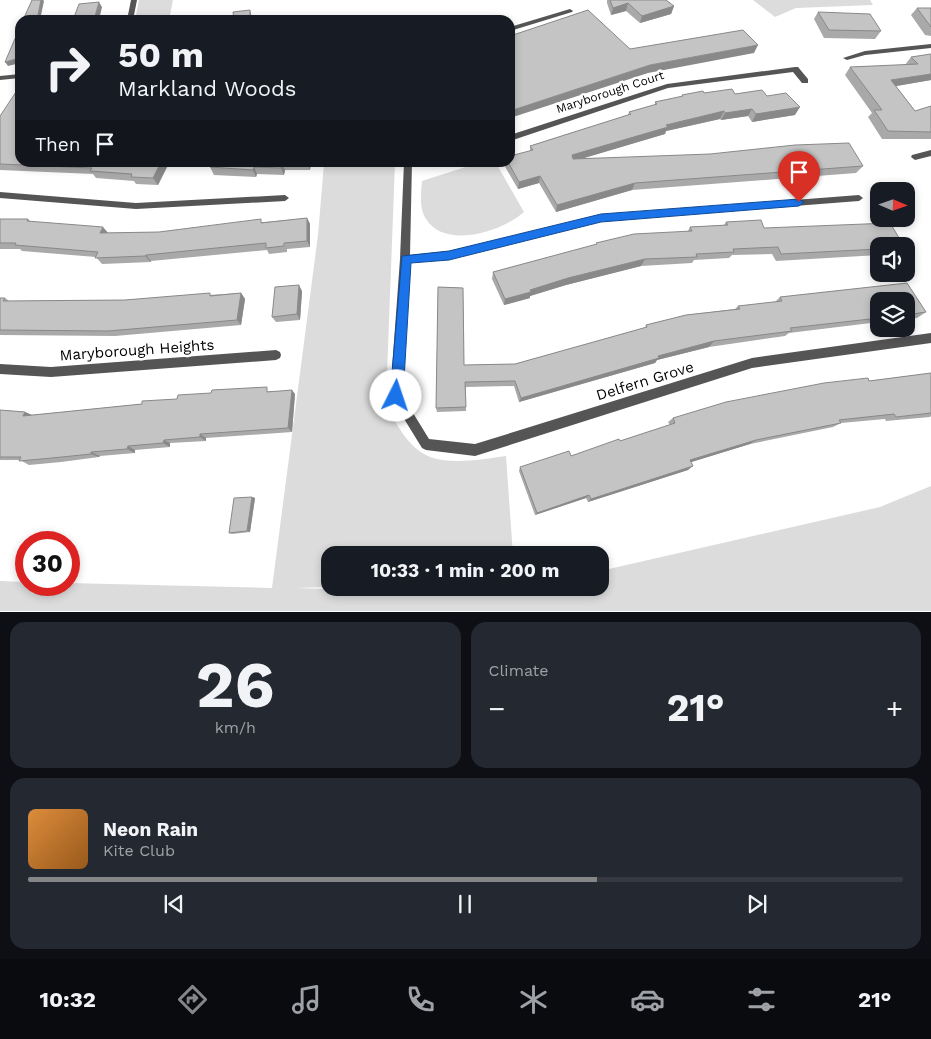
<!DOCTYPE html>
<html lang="en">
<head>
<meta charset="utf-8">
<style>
  body { margin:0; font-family:"Work Sans",sans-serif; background:#242831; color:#f1f3f6; height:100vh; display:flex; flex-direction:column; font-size:19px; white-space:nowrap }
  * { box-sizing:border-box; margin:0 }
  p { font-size:16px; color:#9ea1a6 }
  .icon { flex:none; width:28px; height:28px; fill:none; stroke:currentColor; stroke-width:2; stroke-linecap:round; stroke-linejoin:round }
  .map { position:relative; height:612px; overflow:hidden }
  .side { display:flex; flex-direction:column; gap:10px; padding:10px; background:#0d0f14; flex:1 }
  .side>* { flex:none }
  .guide { position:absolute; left:15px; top:15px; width:500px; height:152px; border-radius:15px; box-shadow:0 2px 8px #0003; background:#171b24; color:#f1f3f6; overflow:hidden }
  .needle { width:32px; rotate:92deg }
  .fabs { position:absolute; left:870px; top:182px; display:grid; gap:10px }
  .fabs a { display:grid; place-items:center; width:45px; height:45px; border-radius:10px; background:#171b24; box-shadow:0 2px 8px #0003; font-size:25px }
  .speed { position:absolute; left:15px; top:531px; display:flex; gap:10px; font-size:25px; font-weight:700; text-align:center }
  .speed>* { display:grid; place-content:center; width:65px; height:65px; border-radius:50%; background:#171b24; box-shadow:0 2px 8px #0003; line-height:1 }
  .speed .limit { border:8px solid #d22; background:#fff; color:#111 }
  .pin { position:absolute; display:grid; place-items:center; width:42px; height:42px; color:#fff; margin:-51px -21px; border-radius:50% 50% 50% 0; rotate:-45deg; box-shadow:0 0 5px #0007 }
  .pin .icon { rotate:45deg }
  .me { position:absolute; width:55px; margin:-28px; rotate:4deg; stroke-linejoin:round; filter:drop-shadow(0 0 4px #0008) }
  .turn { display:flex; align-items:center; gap:18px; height:105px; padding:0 20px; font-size:22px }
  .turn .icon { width:65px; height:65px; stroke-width:2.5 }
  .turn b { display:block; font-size:35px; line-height:42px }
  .then { display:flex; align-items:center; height:48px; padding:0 20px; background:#0003; gap:10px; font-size:19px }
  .big { font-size:38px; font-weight:700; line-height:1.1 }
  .side .widget { flex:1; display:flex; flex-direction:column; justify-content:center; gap:8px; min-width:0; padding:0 18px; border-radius:15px; background:#242831 }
  .side .dial { align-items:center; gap:0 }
  .dial b { font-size:65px; line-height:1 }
  .song { display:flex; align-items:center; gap:15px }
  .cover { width:60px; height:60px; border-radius:8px; background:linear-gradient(135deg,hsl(30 70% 55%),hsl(30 70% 35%)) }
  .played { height:5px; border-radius:2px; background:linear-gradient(90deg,#858687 65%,#363941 65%) }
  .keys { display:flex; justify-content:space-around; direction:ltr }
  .heat { display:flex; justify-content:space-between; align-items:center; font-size:28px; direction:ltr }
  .side .tiles { flex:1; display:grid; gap:10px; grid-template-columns:1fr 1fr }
  .widget:last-child { grid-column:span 2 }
  .trip { position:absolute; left:321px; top:546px; width:288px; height:50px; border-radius:15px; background:#171b24; box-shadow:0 2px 8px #0003; font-weight:700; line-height:50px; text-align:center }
  .menu { display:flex; height:80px; justify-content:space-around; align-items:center; background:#090b0e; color:#9ea1a6 }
  .menu .icon { width:35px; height:35px }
  .menu .selected { color:#858687 }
  .menu b { font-size:22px; color:#f1f3f6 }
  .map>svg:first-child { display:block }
  .green { fill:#dcdcdc }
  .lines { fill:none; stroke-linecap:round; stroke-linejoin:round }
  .street { fill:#555; fill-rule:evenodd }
  .wall { fill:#a9a9a9 }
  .shaded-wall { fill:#898989 }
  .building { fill:#c4c4c4; stroke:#898989 }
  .route { fill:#1a73e8; stroke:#114b97 }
  .labels { text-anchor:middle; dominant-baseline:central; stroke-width:5; stroke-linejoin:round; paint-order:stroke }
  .far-street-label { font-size:12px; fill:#000; stroke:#fff }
  .street-label { font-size:15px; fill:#000; stroke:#fff }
</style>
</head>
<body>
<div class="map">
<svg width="931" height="612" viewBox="0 0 931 612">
  <rect width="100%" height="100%" fill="#fff"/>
  <!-- green -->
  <g class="green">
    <path d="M139,0H173L169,20H135Z"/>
    <path d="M753,0H870L873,5L796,8L775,17Z"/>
    <path d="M481,162L496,163L524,212C503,231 445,250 426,219C419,208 421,193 422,181Z"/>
    <path d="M324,163H395L386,401C394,422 408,448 430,457C450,465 485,459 506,456L513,555H330V587L295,588L362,590L600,588V571L880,507L931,486V611H0V581L26,582V585H69V583L272,588L318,235Z"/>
  </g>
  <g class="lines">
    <!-- street -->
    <g class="street">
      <path d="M131,0H137L133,20H127Z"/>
      <path d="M570,9L573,11L572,12L510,31V27Z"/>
      <path d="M931,44V48L865,55L847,60L843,58L865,51Z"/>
      <path d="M795,67H798L808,79V83H802L793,72L668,88L510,141V135L667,84Z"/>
      <path d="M20,74V78L0,80V76Z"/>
      <path d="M931,150V156L915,160L911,157L912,155Z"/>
      <path d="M404,162H412L410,255L449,251L601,215L859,195L863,198L859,201L601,221L449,259L410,262L402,395L429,439L475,444L752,358L931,333V343L752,368L475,456L426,450L422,448L390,396L400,259Z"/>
      <path d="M0,192L136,203L285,195L289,198L285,201L136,209L0,198Z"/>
      <path d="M276,350L280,352L281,355L280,358L276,360L51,377L0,374V364L51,367Z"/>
    </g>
  </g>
  <!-- wall -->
  <g class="wall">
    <path d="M607,0H666L674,6L671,14L640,23L626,11L611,15L607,3Z"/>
    <path d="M917,8H931V36L925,35L911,15Z"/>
    <path d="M818,12L881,31L875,39L824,38L814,19Z"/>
    <path d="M931,54V80L896,86L915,111L931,106V139H882L868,117L872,113L845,75L850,67L905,65L911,57Z"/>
    <path d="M704,93L767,96L795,115L752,122L748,116L721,120L720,119L666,131L665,134L583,158L863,166L856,173L632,190L556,212L539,183L518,189L504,165L505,162H510L530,151V146L628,115L629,112L655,105V102L681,97L682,95Z"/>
    <path d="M0,116L20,162L168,165L158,185L136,184L134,181L96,178L93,174L0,170Z"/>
    <path d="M212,162H311L310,170H285L284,175L257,174L256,177L214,175L210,167Z"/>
    <path d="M307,218L310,224V247L287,249V252L269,254L267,250L151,261V262L102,264L96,257L22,251L20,249H0V219H28L30,221L108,233L159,232Z"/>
    <path d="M726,222L879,246V255L776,261L772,254L732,255L729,258L694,260L692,263L641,266L566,285L530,296V298L504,305L492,279L493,272L596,245V243L688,231L690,227L724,225Z"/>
    <path d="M907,283L926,312L917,318L906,319V301H879V322L789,333L785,336L709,347L657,360L655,363L519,402L514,386L466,387V411L437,412L436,408L438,287L463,288L464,365L515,364L645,328L646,325L686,315L735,309L738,306L775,302L780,297Z"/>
    <path d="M302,291L300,320L276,322L272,317Z"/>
    <path d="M241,293L245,299L241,325L115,336L0,335V298H5L9,301L125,300Z"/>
    <path d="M931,373V416L930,417L886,421L885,419L841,423L833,427L750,444L691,462L688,470L588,502L586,498L535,515L519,471L520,467L571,456L620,441L670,425L668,422L673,418L869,381Z"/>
    <path d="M271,391L295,394L292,432L206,438V441L170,443V447L135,450V453L100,456L99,457L61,462L29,465L20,460H0V410L25,412L32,415Z"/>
    <path d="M252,497L255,498L250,532L232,534L229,533Z"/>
  </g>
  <!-- shaded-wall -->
  <g class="shaded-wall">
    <path d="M41,0H43L44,1L40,20H37Z"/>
    <path d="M99,2L102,7L99,20H94Z"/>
    <path d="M628,3L626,11L611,15L613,8Z"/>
    <path d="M674,6L671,14L640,23L642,16Z"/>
    <path d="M250,10L252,18V20H250Z"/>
    <path d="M758,45L754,53L648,73L510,118V111L650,65Z"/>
    <path d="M20,58V63L8,66L5,62Z"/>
    <path d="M931,74V80L885,88L891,80Z"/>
    <path d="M800,107L795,115L752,122L756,114Z"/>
    <path d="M752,109L748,116L721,120L725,113Z"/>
    <path d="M724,111L720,119L666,131L665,134L571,162L572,155L666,125Z"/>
    <path d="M161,162H166L168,165L158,185L153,178Z"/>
    <path d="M307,162H311L310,170Z"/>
    <path d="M282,163L285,170L284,175L281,168Z"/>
    <path d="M254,167L257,174L256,177L253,170Z"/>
    <path d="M540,176L539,183L518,189L519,182Z"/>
    <path d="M635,183L632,190L556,212L557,205Z"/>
    <path d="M307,218L310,224V247L307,241Z"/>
    <path d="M103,227L109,234L100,233Z"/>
    <path d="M146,255L151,261V262L145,256Z"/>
    <path d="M645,259L641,266L566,285L530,296V298L504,305L505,299L530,290L568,278Z"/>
    <path d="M299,285L302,291L300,320L297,314Z"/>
    <path d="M241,293L245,299L241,325L237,320Z"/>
    <path d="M714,341L709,347L657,360L655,363L519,402L521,398L658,356Z"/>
    <path d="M292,390L295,394L292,432L288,428Z"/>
    <path d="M25,412L34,416H23Z"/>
    <path d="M200,434L206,438V441L200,437Z"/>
    <path d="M164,440L170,443V447L163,443Z"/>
    <path d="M756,440L750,444L685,464L690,460Z"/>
    <path d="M128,446L135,450V453L127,449Z"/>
    <path d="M91,452L100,456L99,457L91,454Z"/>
    <path d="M693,466L688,470L588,502L591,499Z"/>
    <path d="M589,495L586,498L535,515L537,513Z"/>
    <path d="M252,497L255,498L250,532L247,531Z"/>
  </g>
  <!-- building -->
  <g class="building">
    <path d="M32,0H41L37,20H23Z"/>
    <path d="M610,0H666L674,6L642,16L628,3L613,8Z"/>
    <path d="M99,2L94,20H73L79,4Z"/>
    <path d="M917,8H931V27Z"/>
    <path d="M250,10V20H234L233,12Z"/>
    <path d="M588,10L630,49L743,30L758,45L650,65L510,111V36Z"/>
    <path d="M818,12L870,14L881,31L829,30Z"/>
    <path d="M20,27V58L5,62Z"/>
    <path d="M931,54V74L891,80L915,111L931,106V132L888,131L874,110H882L850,67L918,64L911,57Z"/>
    <path d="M732,89L735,94L762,90L767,96L786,93L800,107L756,114L752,109L725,113L724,111L666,125L668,127L572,155L573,159L710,154L795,145L849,143L863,166L635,183L557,205L540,176L519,182L508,162H510V156L533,150L530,146L631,114L629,112L657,104L655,102L683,96L682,95L703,91L704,93Z"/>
    <path d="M16,92H20V162H161L153,178L131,177L132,174L90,171L92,168L0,164V116Z"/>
    <path d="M212,162H307L282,163L281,168L254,167L253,170L210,167Z"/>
    <path d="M307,218V241L284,243V246L266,248V243L146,255L145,256L95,258L98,252L15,245L16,243H0V219H28L27,221L103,227L100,233L159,232L261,219V223Z"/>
    <path d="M761,220L764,228L890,223L904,246H879V249L781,254L778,247L733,249L734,252L696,254L697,257L645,259L568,278L530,290L531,292L505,299L493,272L597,244L596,243L634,234L692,231L690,227L728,225L726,222Z"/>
    <path d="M907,283L926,312L906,315V301H879V318L790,328L792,331L714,341L658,356L659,358L521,398L515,381L465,382L466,407L436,408L438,287L463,288L464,365L515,364L647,327L646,325L686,315L740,309L738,306L782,301L780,297Z"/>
    <path d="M299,285L297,314L272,317L275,287Z"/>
    <path d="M210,293V296L241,293L237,320L108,331L0,330V298H5L3,301L125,300Z"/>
    <path d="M931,373V413L896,417L894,414L839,420L841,423L756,440L690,460L693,466L591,499L589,495L537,513L520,467L569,451L571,456L619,439L620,441L675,423L673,418L726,402L824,383L868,378L869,381Z"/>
    <path d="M267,387V392L292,390L288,428L200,434V437L164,440L163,443L128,446L127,449L91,452V454L52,458L19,461L21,457H0V410L25,412L23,416L142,404V401L177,399L178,395L211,393L212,390Z"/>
    <path d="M252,497L247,531L229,533L234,498Z"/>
  </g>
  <!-- route -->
  <path class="route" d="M799,199L804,202L799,206L601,222L449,260L411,263L403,396L401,400L396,402L392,400L390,396L402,256L449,251L601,214Z"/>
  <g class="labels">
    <!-- far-street labels -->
    <g class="far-street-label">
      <text transform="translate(610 92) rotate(-18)">Maryborough Court</text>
    </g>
    <!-- street labels -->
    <g class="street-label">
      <text transform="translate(137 350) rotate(-4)">Maryborough Heights</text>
      <text transform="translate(645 381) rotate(-17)">Delfern Grove</text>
    </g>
  </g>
</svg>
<div class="fabs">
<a><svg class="needle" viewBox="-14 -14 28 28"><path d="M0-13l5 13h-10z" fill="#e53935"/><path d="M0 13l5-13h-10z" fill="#9ea1a6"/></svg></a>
<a><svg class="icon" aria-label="sound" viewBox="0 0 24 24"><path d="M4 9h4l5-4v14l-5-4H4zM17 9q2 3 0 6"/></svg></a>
<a><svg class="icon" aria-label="layers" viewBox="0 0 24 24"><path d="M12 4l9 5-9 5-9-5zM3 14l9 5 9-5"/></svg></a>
</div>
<div class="speed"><div class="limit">30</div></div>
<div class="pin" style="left:799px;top:202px;background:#d93025"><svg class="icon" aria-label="arrive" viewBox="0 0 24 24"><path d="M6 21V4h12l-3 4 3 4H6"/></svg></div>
<svg class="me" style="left:396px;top:396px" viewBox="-20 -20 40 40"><circle r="19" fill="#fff"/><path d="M0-13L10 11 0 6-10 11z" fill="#1a73e8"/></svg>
<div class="trip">10:33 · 1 min · 200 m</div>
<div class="guide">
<div class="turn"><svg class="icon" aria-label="right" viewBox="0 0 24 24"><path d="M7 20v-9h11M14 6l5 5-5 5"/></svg><div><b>50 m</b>Markland Woods</div></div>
<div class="then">Then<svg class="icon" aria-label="arrive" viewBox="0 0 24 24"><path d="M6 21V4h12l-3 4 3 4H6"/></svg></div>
</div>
</div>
<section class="side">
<div class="tiles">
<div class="widget dial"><b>26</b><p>km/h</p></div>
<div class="widget"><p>Climate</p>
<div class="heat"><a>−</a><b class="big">21°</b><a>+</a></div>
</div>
<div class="widget">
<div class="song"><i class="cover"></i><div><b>Neon Rain</b><p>Kite Club</p></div></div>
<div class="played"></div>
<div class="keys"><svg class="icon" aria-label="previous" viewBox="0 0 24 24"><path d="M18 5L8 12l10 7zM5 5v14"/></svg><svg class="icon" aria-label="pause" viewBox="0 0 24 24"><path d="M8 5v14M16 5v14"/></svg><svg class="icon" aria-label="next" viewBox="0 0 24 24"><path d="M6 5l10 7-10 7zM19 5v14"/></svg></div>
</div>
</div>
</section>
<nav class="menu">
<b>10:32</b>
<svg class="icon selected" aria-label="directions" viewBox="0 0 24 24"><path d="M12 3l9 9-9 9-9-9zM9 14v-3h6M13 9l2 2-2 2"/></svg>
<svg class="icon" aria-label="music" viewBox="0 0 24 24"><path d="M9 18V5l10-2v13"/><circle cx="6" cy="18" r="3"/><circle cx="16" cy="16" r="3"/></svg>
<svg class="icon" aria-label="phone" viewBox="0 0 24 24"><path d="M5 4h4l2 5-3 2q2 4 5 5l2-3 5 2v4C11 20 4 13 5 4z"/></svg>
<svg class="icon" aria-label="climate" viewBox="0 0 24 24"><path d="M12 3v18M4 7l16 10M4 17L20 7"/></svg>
<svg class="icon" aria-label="car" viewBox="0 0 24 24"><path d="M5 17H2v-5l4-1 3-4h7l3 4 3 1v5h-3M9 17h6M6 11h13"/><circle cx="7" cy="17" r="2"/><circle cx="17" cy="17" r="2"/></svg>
<svg class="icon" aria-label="filters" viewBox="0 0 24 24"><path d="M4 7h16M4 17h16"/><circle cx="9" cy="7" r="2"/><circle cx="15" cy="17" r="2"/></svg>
<b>21°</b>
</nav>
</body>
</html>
